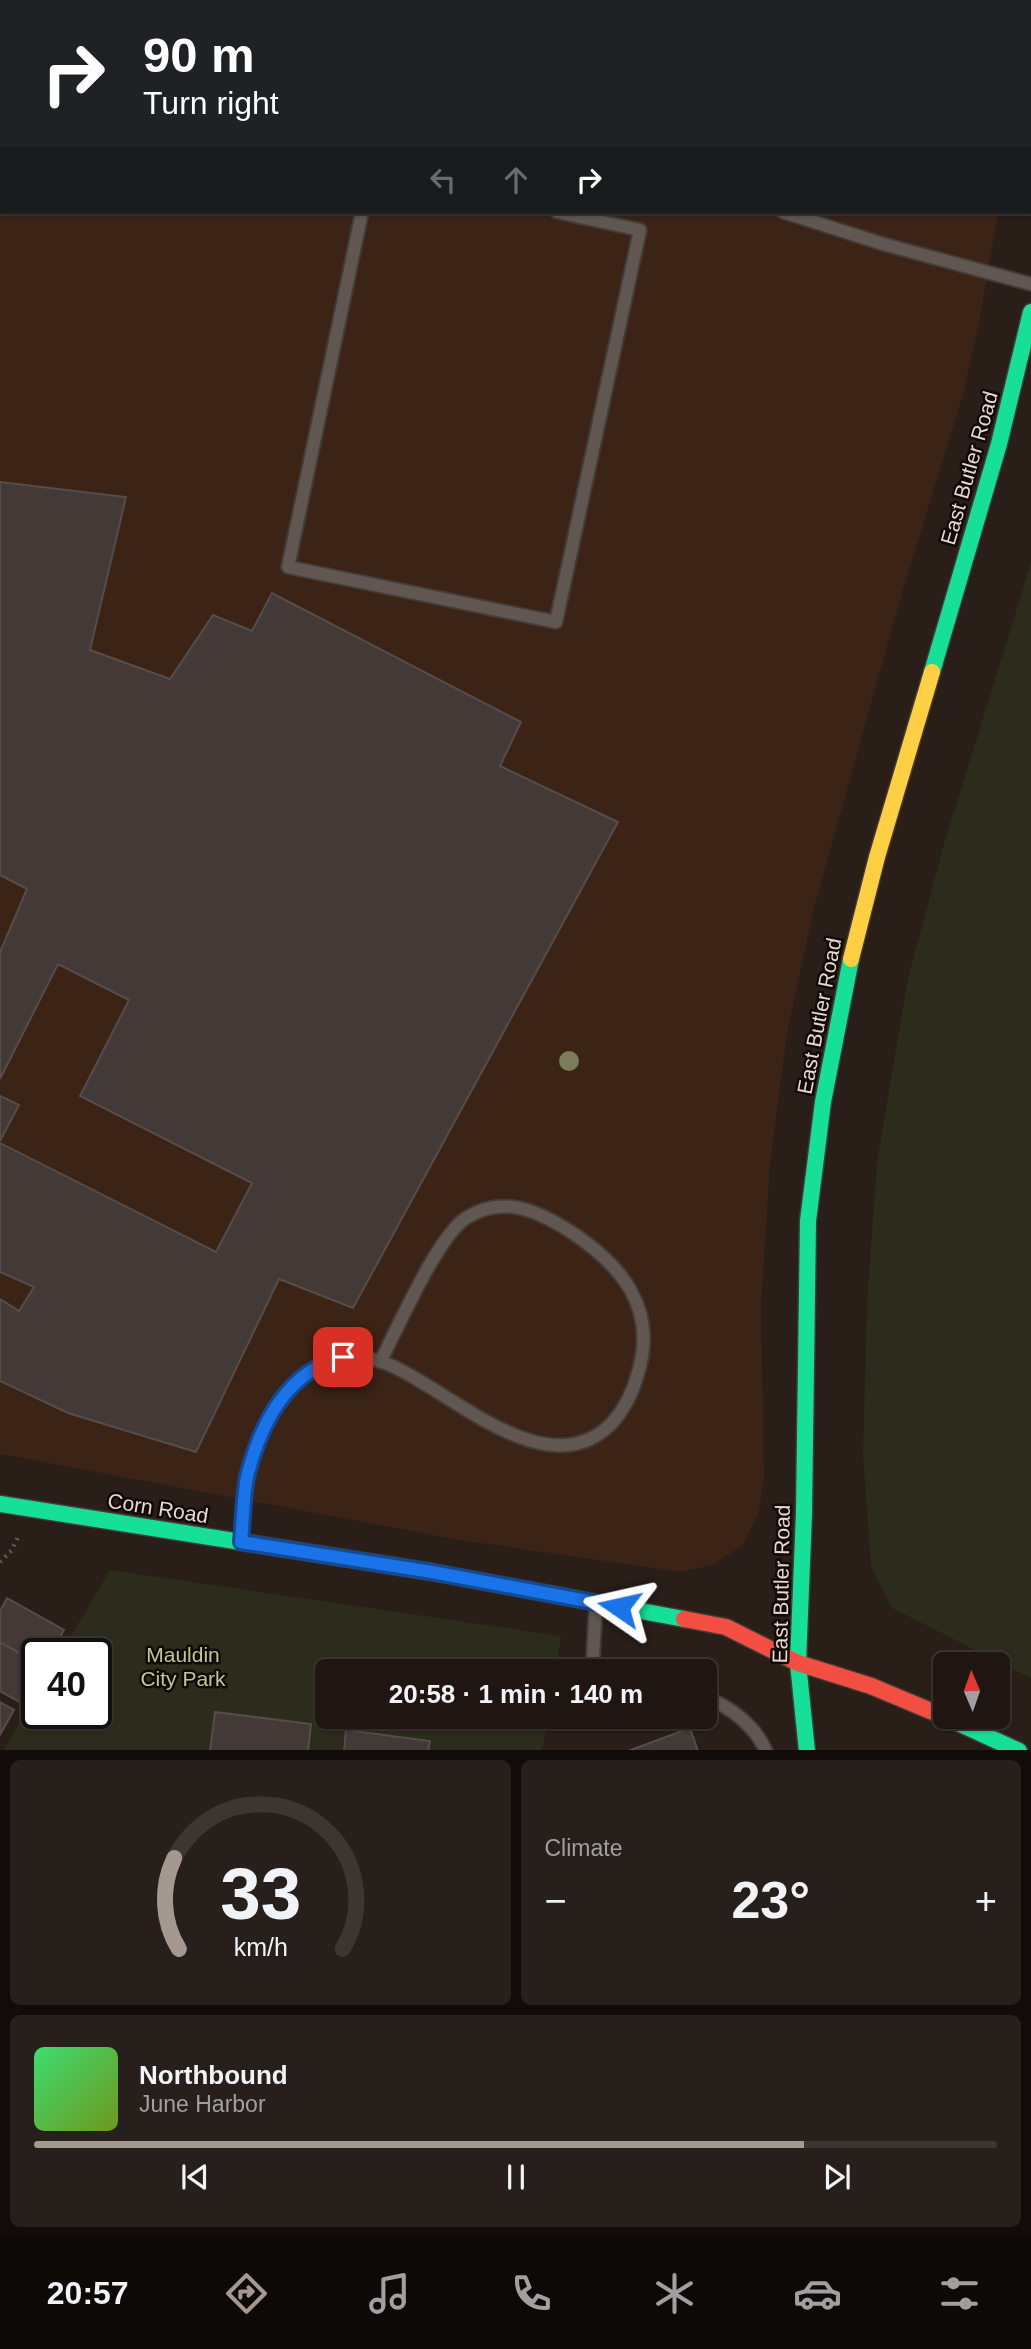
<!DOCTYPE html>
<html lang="en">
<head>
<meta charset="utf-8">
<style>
  body { margin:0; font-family:Arial,sans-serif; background:#271f1b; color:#f1f3f6; height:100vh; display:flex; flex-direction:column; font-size:26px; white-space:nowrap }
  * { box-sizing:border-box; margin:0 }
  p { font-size:23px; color:#a19f9f }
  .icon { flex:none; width:38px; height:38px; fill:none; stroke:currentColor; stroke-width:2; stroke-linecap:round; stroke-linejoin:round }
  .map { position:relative; height:1750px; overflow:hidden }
  .sheet { display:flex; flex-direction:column; gap:10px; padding:10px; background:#110c0a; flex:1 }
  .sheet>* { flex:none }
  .banner { position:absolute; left:0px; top:0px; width:1032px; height:214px; box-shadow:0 2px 5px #0004,0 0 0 2px #3c3532; background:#202124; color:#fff; overflow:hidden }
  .needle { width:46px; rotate:358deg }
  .controls { position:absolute; left:933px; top:1652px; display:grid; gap:14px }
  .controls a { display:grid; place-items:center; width:77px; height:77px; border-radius:10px; background:#1f1612; box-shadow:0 2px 5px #0004,0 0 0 2px #3c3532; font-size:35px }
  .speed { position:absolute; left:21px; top:1638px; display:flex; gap:14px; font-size:35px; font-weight:700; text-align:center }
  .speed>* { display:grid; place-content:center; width:91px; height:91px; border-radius:50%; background:#1f1612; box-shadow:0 2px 5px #0004,0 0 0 2px #3c3532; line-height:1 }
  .speed .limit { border:4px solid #111; border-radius:10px; background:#fff; color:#111 }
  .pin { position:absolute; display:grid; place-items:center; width:60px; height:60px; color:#fff; margin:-30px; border-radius:14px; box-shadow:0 4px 10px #0006 }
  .me { position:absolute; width:77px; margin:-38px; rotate:281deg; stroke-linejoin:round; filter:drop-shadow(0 0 5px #0008) }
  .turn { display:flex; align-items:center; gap:24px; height:147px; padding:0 28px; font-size:32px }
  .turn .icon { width:91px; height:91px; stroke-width:2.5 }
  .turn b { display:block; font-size:49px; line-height:60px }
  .lanes { display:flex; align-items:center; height:66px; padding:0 28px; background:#0003; justify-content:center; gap:35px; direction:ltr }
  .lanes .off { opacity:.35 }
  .big { font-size:52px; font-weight:700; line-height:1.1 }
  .sheet .tile { flex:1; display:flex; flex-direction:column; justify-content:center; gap:10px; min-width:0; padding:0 24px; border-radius:10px; background:#271f1b }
  .sheet .dial { align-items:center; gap:0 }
  .dial svg { height:182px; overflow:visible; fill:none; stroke:#3c3532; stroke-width:7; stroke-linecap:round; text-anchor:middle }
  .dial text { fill:#f1f3f6; stroke:none }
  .song { display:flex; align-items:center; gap:21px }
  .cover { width:84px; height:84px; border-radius:10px; background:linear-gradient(135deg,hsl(140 70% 55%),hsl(80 70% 35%)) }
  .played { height:7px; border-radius:4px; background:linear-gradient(90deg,#a49890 80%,#3c3532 80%) }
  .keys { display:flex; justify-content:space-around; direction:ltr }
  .heat { display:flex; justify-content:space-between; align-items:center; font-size:38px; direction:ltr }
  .sheet .tiles { flex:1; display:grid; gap:10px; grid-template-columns:1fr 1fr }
  .tile:last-child { grid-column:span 2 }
  .trip { position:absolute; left:315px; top:1659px; width:402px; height:70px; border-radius:10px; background:#1f1612; box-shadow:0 2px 5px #0004,0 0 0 2px #3c3532; font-weight:700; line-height:70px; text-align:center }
  .dock { display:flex; height:112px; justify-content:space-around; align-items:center; background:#0c0907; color:#a19f9f }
  .dock .icon { width:49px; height:49px }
  .dock .active { color:#a49890 }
  .dock b { font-size:32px; color:#f1f3f6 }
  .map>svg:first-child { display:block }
  .built { fill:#3b2315 }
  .green { fill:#2b2c1b }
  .building { fill:#433a38; stroke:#564c4c; stroke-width:2 }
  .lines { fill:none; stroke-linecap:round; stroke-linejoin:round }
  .lane-casing { stroke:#443b36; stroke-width:16 }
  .fast-casing { stroke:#443b36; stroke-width:19 }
  .slow-casing { stroke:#443b36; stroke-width:19 }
  .jam-casing { stroke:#443b36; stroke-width:19 }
  .path { stroke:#605954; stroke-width:4.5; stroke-dasharray:2 5; stroke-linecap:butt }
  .lane { stroke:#605752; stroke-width:12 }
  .fast { stroke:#16e098; stroke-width:16 }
  .slow { stroke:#ffcf43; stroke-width:16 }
  .jam { stroke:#f24e42; stroke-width:16 }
  .tree { fill:#7b7c5b }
  .route-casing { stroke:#114b97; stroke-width:18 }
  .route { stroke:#1a73e8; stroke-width:12 }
  .labels { text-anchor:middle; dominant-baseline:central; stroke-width:5; stroke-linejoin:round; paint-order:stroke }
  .street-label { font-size:21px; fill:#e7d9d1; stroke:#110905 }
  .park-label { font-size:21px; fill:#bec891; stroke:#110905 }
</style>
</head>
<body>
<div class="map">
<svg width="1031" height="1751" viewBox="0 0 1031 1751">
  <rect width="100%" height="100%" fill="#291e18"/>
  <!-- built -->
  <path class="built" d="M0,0L127,2H2V212H998L981,313L964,391L900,600L813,912L787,1034L770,1165L761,1305L764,1475L759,1512L742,1546L712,1565L681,1572L459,1540L0,1454Z"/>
  <!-- green -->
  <g class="green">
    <path d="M1031,563V1678L892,1608L871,1568L863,1454L867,1301L877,1162L908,978L944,844Z"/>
    <path d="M110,1570L561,1636L556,1671H327V1717H548L542,1750L3,1751L37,1693V1713H96V1654H60Z"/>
  </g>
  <!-- building -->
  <g class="building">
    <path d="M0,482L126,497L90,650L170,679L213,615L252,631L272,593L521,722L500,766L618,822L353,1308L279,1279L196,1452L68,1413L0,1381V1299L19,1311L34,1287L0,1272V1143L216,1252L252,1183L80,1096L129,1000L58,964L0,1079V952L27,889L0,875Z"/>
    <path d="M0,1096L19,1105L0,1141Z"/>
    <path d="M7,1598L64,1630L51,1654H37V1663L0,1642V1611Z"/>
    <path d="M0,1642L37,1663V1679L23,1704L0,1691Z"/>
    <path d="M0,1702L14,1710L0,1735Z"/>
    <path d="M215,1712L311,1724L308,1751H210Z"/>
    <path d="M690,1728L698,1751H628Z"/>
    <path d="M346,1730L430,1741L428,1751H344Z"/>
  </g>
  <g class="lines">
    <!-- lane casing -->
    <g class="lane-casing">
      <g id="lane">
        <path d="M913,0L922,2"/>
        <path d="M0,24L2,25"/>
        <path d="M0,100H2"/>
        <path d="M362,212L288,567L556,622L640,230L557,212"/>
        <path d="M783,212L883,244L1031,284"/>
        <path d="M241,1542C243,1521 243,1499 247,1478C261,1412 311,1331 390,1365C451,1391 547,1488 611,1424C624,1410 633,1392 638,1373C658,1308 621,1264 568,1230C536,1210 502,1195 466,1218C437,1237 398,1328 380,1362"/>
        <path d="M596,1603L593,1658L598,1671"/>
        <path d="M705,1698C729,1705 756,1727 766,1751"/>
      </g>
    </g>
    <!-- fast casing -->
    <g class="fast-casing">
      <g id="fast">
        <path d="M932,672L999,444L1031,312"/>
        <path d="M0,1504L432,1572L684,1619"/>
        <path d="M945,1717L1019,1751"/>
        <path d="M807,1751L798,1663L804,1513L808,1221L823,1102L851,959"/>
      </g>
    </g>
    <!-- slow casing -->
    <g class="slow-casing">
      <path id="slow" d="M851,959L877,857L932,672"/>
    </g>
    <!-- jam casing -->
    <g class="jam-casing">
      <path id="jam" d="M684,1619L726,1627L798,1663L871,1686L945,1717"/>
    </g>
    <!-- path -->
    <path class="path" d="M0,1562L12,1550L18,1537"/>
    <!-- lane -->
    <use href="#lane" class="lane"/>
    <!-- fast -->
    <use href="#fast" class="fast"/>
    <!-- slow -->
    <use href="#slow" class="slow"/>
    <!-- jam -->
    <use href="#jam" class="jam"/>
  </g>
  <!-- trees -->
  <circle class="tree" cx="569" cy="1061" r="10"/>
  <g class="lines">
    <!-- route casing -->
    <g class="route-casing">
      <path id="route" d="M343,1357C287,1371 260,1425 247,1477C243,1498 243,1521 241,1542L432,1572L619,1607"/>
    </g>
    <!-- route -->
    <use href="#route" class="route"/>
  </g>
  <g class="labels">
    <!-- street labels -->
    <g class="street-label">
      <text transform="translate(969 468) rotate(-74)">East Butler Road</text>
      <text transform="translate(819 1016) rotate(-79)">East Butler Road</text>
      <text transform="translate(158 1508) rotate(9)">Corn Road</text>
      <text transform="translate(781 1584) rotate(-89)">East Butler Road</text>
    </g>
    <!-- park labels -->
    <g class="park-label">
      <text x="183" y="1654">Mauldin<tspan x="183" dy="24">City Park</tspan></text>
    </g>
  </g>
</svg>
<div class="controls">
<a><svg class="needle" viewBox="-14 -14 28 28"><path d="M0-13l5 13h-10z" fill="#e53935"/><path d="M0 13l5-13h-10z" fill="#a19f9f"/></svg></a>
</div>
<div class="speed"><div class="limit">40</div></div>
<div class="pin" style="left:343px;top:1357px;background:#d93025"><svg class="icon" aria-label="arrive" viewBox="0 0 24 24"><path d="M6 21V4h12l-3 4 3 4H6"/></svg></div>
<svg class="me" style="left:619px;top:1607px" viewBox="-20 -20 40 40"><path d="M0-17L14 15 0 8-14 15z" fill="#1a73e8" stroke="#fff" stroke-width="4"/></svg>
<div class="trip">20:58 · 1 min · 140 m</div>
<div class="banner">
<div class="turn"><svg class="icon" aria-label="right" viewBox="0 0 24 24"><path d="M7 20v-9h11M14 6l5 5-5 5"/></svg><div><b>90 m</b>Turn right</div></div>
<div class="lanes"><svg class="icon off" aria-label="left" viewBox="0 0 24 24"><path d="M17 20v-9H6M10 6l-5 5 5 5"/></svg><svg class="icon off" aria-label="ahead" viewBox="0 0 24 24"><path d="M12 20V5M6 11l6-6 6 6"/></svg><svg class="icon" aria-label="right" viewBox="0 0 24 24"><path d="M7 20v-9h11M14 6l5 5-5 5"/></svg></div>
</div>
</div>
<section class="sheet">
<div class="tiles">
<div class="tile dial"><svg viewBox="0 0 100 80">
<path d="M14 69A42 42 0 1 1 86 69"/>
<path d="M14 69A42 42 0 0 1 12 29" stroke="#a49890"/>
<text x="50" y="56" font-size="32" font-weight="700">33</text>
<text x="50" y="72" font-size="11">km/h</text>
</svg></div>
<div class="tile"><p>Climate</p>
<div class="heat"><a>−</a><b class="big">23°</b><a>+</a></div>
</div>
<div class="tile">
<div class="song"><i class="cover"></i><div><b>Northbound</b><p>June Harbor</p></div></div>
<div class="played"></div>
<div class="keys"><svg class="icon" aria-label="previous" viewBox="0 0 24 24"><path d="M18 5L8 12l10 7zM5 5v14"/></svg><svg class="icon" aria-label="pause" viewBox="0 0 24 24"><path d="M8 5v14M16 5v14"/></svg><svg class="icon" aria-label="next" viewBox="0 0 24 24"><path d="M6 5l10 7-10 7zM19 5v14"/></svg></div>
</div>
</div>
</section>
<nav class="dock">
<b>20:57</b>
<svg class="icon active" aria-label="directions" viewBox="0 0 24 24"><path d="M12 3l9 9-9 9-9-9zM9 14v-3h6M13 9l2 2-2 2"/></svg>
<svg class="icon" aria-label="music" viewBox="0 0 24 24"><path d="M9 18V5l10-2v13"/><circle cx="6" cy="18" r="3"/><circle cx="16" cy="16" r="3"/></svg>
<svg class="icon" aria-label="phone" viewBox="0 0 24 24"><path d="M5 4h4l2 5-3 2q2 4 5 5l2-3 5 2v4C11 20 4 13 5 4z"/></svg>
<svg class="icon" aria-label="climate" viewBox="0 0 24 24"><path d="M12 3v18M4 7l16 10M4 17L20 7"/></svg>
<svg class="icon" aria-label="car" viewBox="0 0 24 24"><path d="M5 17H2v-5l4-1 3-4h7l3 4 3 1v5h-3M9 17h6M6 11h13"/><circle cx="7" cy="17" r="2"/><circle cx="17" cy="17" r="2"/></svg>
<svg class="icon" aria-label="filters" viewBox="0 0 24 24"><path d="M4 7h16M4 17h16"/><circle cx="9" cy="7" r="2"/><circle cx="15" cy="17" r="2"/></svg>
</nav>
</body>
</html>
